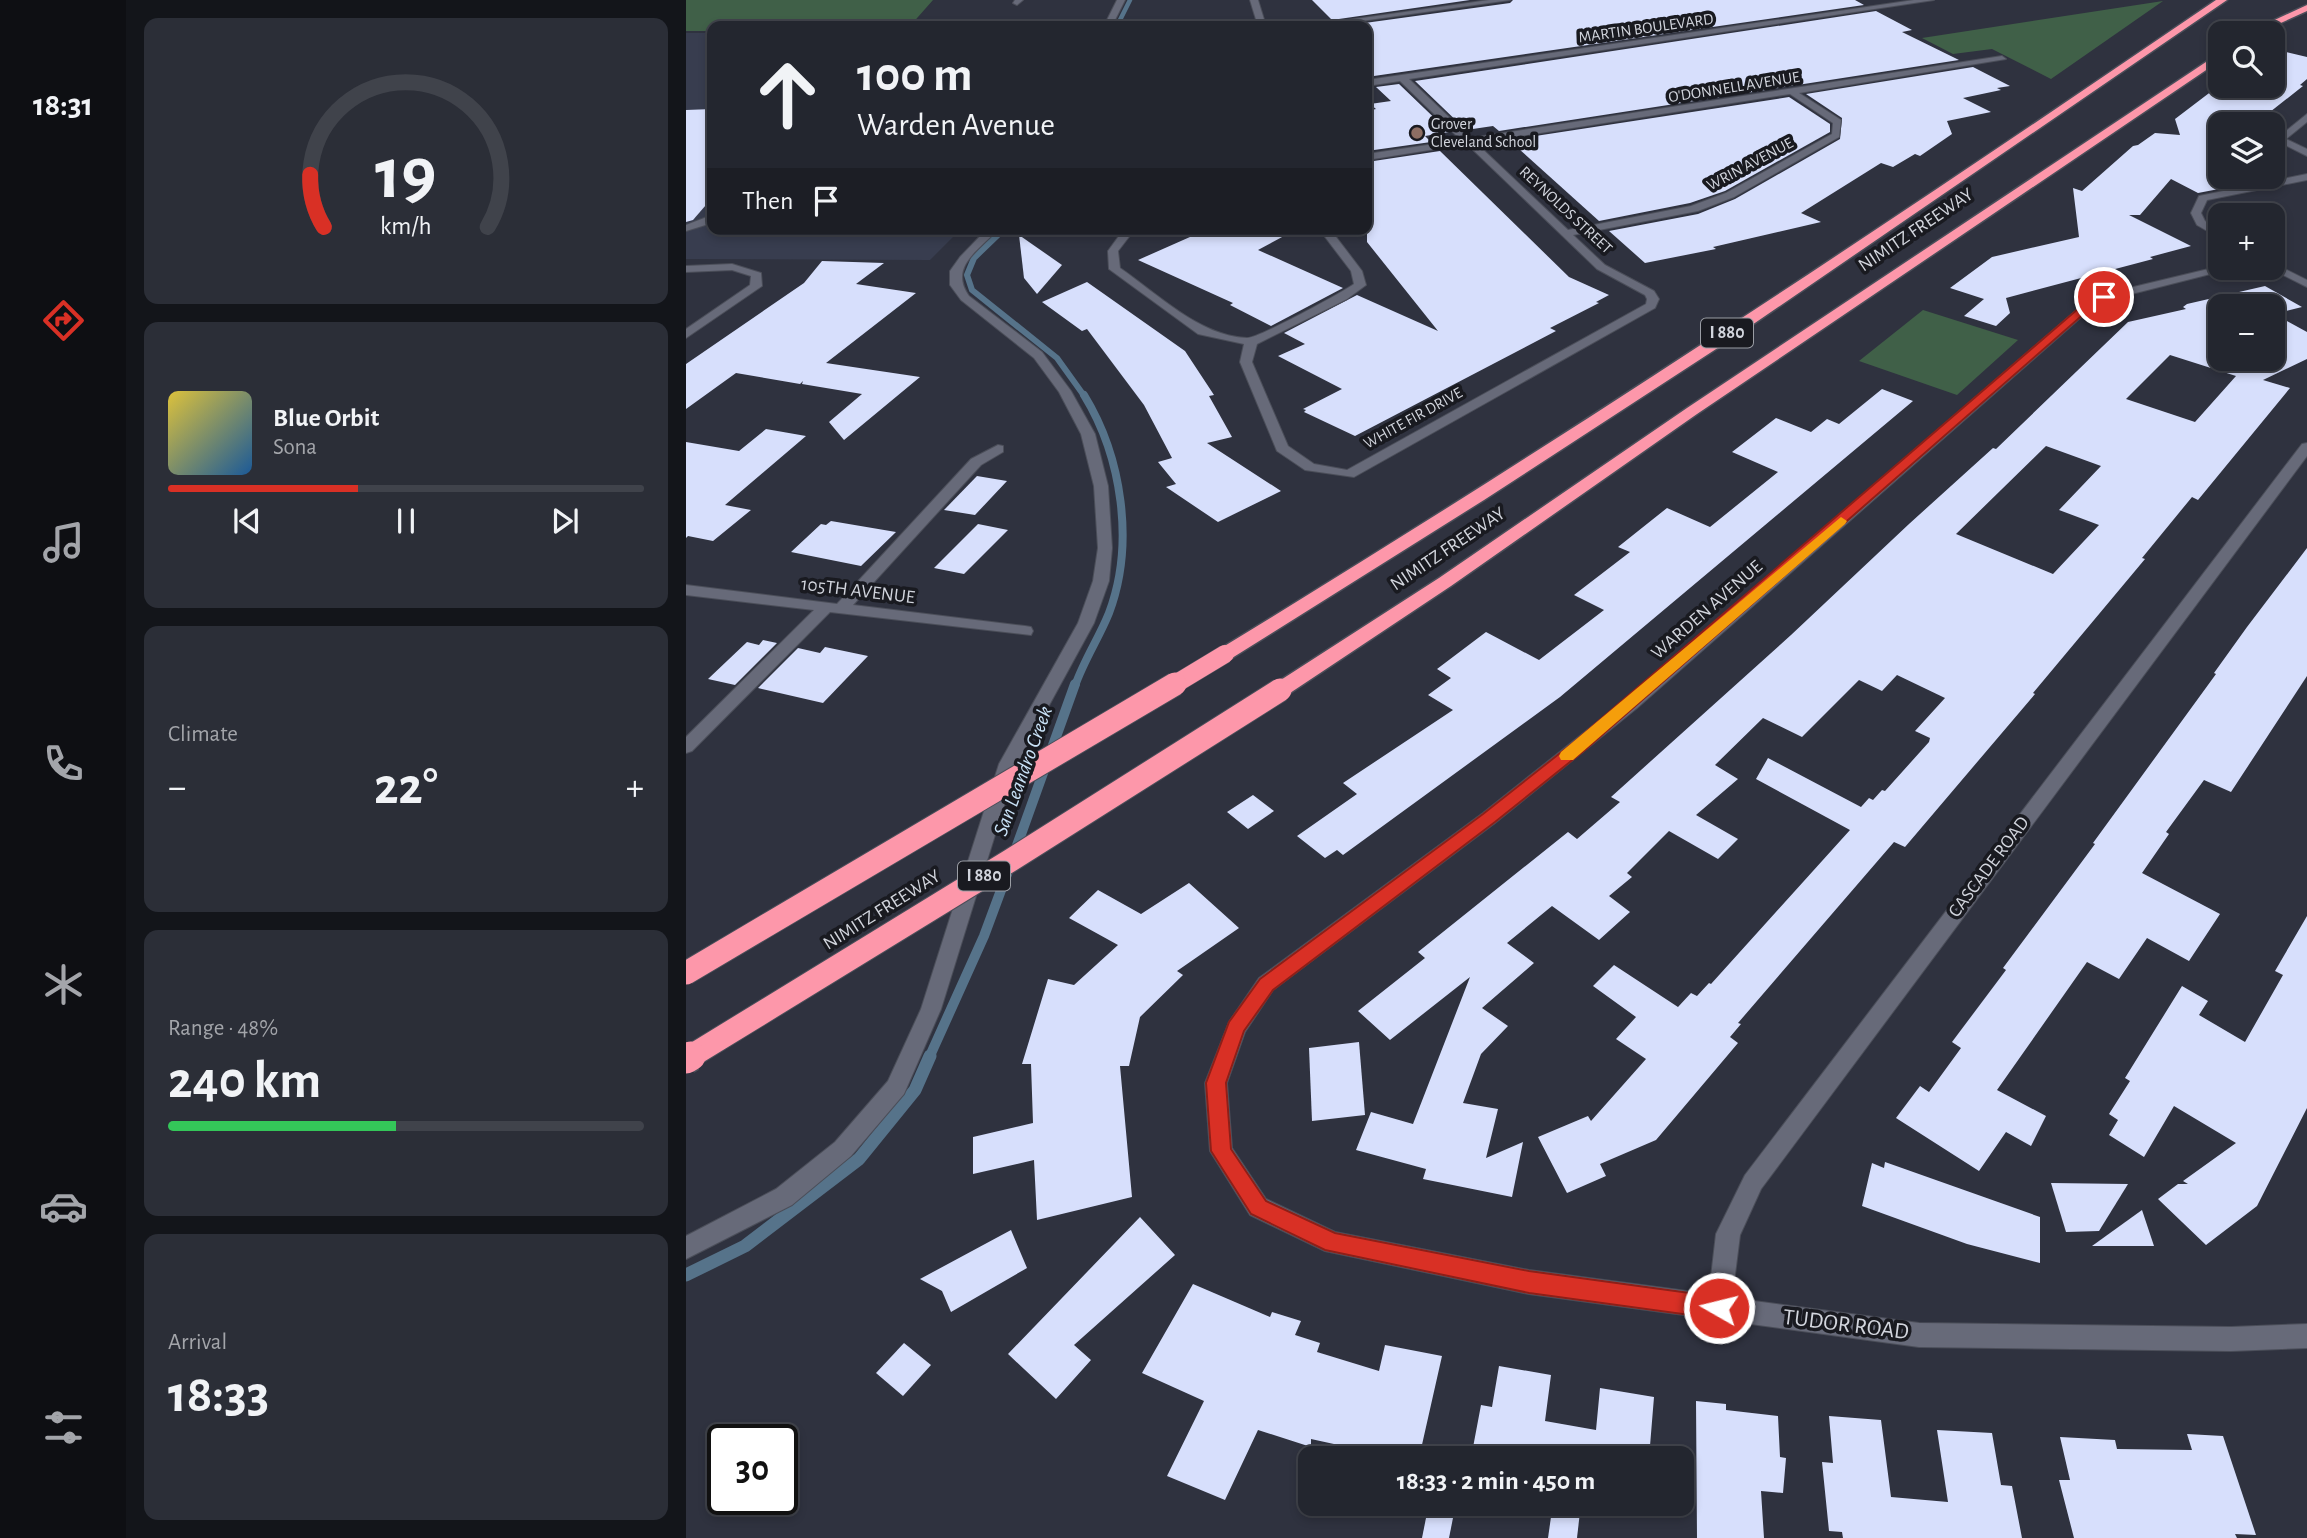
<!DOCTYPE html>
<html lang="en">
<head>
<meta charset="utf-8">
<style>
  body { margin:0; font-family:"Alegreya Sans",sans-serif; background:#2b2e37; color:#f1f3f6; height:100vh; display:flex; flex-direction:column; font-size:26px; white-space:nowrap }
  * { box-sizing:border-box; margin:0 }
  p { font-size:23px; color:#a3a5aa }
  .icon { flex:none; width:38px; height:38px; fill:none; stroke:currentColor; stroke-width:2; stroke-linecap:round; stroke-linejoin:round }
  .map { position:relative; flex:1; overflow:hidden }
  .drawer { display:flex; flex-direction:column; gap:18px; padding:18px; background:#13151a; width:560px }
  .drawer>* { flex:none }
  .top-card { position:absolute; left:21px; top:21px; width:665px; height:214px; border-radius:14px; box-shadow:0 4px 10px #0003,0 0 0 2px #40434b; background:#23262f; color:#f1f3f6; overflow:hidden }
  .fabs { position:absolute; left:1522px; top:21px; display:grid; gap:14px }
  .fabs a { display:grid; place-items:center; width:77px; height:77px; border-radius:14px; background:#23262f; box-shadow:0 4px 10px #0003,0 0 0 2px #40434b; font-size:35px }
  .speed { position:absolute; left:21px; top:1424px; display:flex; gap:14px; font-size:35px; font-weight:700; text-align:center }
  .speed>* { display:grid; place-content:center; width:91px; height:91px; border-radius:50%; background:#23262f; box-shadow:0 4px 10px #0003,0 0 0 2px #40434b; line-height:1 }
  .speed .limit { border:4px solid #111; border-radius:10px; background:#fff; color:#111 }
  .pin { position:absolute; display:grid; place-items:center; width:60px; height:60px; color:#fff; margin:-30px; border:4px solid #fff; border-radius:50%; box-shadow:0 2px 7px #0007 }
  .me { position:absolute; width:77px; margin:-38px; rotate:278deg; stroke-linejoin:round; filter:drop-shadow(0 0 5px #0008) }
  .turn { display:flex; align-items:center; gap:24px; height:147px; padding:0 35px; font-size:32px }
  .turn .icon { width:91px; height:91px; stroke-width:2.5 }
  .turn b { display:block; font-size:49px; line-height:60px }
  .then { display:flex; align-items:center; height:66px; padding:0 35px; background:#0003; gap:14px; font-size:26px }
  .big { font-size:52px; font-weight:600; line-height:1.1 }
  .drawer .widget { flex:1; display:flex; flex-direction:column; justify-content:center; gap:10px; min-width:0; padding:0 24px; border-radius:14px; background:#2b2e37 }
  .drawer .dial { align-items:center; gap:0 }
  .dial svg { height:182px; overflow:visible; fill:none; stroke:#40434b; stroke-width:7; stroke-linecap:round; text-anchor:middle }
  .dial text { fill:#f1f3f6; stroke:none }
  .song { display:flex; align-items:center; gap:21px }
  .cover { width:84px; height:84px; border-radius:10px; background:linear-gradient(135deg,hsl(50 70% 55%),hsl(210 70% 35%)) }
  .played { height:7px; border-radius:4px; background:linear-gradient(90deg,#d93025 40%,#40434b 40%) }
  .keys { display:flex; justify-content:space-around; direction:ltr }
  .heat { display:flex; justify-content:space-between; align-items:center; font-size:38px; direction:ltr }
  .charge { height:10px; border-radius:5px; background:linear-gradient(90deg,#34c759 48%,#40434b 0) }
  .trip { position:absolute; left:612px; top:1446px; width:396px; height:70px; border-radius:14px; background:#23262f; box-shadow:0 4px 10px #0003,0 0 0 2px #40434b; font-weight:600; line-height:70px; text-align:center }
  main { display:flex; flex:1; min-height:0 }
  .tabs { display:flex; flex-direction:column; width:126px; justify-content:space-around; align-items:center; background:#0e0f13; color:#a3a5aa }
  .tabs .icon { width:49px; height:49px }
  .tabs .current { color:#d93025 }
  .tabs b { font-size:32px; color:#f1f3f6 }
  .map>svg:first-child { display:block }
  .built { fill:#383d4f }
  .green { fill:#406048 }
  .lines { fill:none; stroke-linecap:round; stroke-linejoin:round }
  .stream-far4 { stroke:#56738a; stroke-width:4.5 }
  .stream-far3 { stroke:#56738a; stroke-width:6 }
  .stream-far2 { stroke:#56738a; stroke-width:8 }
  .stream-far1 { stroke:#56738a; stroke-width:10 }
  .stream { stroke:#56738a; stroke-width:13 }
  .building { fill:#d7dffc; fill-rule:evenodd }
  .minor-casing { stroke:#4b4e59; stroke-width:2 }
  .highway-casing { stroke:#4b4e59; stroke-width:3 }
  .minor { fill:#676a79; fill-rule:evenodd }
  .highway { fill:#fd97aa; fill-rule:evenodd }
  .highway-bridge-far2-casing { stroke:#4b4e59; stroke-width:19; stroke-linecap:butt }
  .highway-bridge-far1-casing { stroke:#4b4e59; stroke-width:25; stroke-linecap:butt }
  .highway-bridge-casing { stroke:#4b4e59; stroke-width:32; stroke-linecap:butt }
  .highway-bridge-far2 { stroke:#fd97aa; stroke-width:18 }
  .highway-bridge-far1 { stroke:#fd97aa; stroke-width:23 }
  .highway-bridge { stroke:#fd97aa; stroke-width:29 }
  .route { fill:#d93025; stroke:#8d1f18; stroke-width:2 }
  .slow { fill:#f59e0b }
  .education-dot { fill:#8d6e63; stroke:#191a20; stroke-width:2.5 }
  .labels { text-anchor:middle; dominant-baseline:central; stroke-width:7; stroke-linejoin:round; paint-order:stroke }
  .far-street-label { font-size:16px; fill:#d2d5dd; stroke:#191a20 }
  .far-poi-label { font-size:16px; fill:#d2d5dd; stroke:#191a20; text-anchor:start }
  .shield { fill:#191a20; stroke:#9a9da4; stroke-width:2 }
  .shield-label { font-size:18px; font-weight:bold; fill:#d2d5dd }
  .street-label { font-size:19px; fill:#d2d5dd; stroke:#191a20 }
  .water-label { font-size:21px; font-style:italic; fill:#cbe4f9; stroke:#191a20 }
  .near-street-label { font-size:23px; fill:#d2d5dd; stroke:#191a20 }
</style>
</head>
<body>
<main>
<nav class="tabs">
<b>18:31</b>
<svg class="icon current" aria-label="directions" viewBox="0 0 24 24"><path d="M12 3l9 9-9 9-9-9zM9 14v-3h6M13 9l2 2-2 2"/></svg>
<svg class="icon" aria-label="music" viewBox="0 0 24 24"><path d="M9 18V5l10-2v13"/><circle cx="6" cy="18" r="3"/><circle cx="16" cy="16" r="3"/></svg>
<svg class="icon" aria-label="phone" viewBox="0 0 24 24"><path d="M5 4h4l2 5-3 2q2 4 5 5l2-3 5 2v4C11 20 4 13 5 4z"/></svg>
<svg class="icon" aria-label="climate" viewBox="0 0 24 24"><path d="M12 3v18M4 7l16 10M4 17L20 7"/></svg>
<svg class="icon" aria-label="car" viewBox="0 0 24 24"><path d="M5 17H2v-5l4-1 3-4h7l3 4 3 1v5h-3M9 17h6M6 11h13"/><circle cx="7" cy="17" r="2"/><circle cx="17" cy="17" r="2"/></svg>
<svg class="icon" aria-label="filters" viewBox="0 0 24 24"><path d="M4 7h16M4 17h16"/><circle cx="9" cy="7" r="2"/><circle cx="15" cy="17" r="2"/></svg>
</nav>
<section class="drawer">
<div class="widget dial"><svg viewBox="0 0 100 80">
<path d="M14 69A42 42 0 1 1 86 69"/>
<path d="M14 69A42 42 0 0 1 8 46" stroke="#d93025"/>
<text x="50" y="56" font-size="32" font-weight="700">19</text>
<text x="50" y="72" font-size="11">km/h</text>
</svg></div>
<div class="widget">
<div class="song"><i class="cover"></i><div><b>Blue Orbit</b><p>Sona</p></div></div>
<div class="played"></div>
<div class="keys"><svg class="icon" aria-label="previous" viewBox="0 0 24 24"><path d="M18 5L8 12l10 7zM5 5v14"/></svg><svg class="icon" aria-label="pause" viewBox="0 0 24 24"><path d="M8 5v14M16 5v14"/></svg><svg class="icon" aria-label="next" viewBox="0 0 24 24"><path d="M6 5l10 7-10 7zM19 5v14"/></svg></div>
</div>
<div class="widget"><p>Climate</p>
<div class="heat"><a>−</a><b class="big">22°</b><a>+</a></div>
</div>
<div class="widget"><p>Range · 48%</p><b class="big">240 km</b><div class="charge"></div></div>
<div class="widget"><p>Arrival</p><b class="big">18:33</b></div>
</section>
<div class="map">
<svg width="1621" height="1538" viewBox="0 0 1621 1538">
  <rect width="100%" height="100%" fill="#2f323f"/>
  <!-- built -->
  <path class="built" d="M0,33H26V229H275L244,260L0,259Z"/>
  <!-- green -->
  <g class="green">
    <path d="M0,0H247L224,26H26V31H0Z"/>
    <path d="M1477,1L1365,79L1306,49L1267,54L1236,38Z"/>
    <path d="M1237,310L1332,340L1271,395L1173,361Z"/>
  </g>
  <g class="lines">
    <!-- stream-far4 -->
    <path class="stream-far4" d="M431,26L444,0"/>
    <!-- stream-far3 -->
    <path class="stream-far3" d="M318,229L288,258L281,275L286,290L371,358L399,397"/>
    <!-- stream-far2 -->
    <path class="stream-far2" d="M389,686C398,660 413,638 423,613C449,544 436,457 398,395"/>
    <!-- stream-far1 -->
    <g class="stream-far1">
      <path d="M329,851L389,684"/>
      <path d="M243,1058L298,936L324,866"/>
    </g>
    <!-- stream -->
    <path class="stream" d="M0,1275L59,1246L173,1159L229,1090L244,1056"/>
  </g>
  <!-- building -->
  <g class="building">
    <path d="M626,0H784L646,20Z"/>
    <path d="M827,0H1169L1178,5L681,77V64L688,60L681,53V26H657L824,3Z"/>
    <path d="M1190,11L1226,30L1216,32L1273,60L813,131L807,126L780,130L729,81Z"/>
    <path d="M1591,50L1621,57V79L1614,85L1617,86L1570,123L1535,115V177H1558L1565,180L1559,184L1512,193L1485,179L1454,215H1443L1505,246L1464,257L1467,259L1320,298L1324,313L1310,326L1278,316L1298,299L1264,288L1306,257L1393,237L1387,188L1396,191L1447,146L1452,145L1469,133L1494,135L1489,119L1535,84L1536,88L1540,86H1587V53Z"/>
    <path d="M1287,67L1324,86L1311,88L1315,90L1277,98L1305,112L1261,121L1266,134L1234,156L1229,154L1207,167L1195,163L1115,213L1135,222L1027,247L1030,249L959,263L923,231L1012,214L1049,199L1154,139L1156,118L1120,94Z"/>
    <path d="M713,84L763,132L739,136L745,142L681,151V111L690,109L684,104L705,101L690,87Z"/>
    <path d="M1103,97L1144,124V132L1039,191L1004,203L913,221L823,140Z"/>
    <path d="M26,109V198L7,220L0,222V110Z"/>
    <path d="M754,151L883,277L923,295L910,302L913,303L864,328L870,331L669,436L618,412L620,410L617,409L656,389L592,356L619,344L598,333L671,295L752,331L681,242V162Z"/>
    <path d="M522,229H611L572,250L657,288L585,326L544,305L547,303L452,260Z"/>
    <path d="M333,235L376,265L351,294L338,278Z"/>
    <path d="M136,261L198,263L170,284L230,293L140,363L234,377L158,440L143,422L176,394L116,384L117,381L114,384L50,373L0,409V364L118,283Z"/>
    <path d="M401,282L499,351L528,395L523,396L546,437L521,443L595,491L532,522L480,487L490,484L472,462L486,458L458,405L401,329L396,331L356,302Z"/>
    <path d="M1579,286L1616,307L1588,314L1621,332V359L1577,380L1604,388L1512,500L1506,497L1456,558L1459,559L1347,693L1349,694L1219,847L1208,842L1052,1023L1055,1024L1044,1037L1052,1043L970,1140L914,1164L920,1176L881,1193L852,1137L902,1116L905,1121L960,1059L930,1039L950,1017L907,986L928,965L992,1007L1005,993L1011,996L1023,983L1025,984L1164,830L1070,779L1082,758L1175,807L1183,798L1187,800L1196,790L1199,791L1243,742L1244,738L1229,731L1259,698L1211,675L1196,691L1173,680L1116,737L1077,718L1029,765L1052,779L1010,815L1052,839L1032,859L983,831L941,873L946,877L923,896L944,912L913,940L866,906L821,943L848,963L796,1008L822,1026L795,1054L777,1103L812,1109L800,1158L837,1142L826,1197L737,1179L740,1169L670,1150L685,1112L727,1124L784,977L704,1040L672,1011L739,958L732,952L882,832L891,839L934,802L925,797L1105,635L1223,524L1307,448L1310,449L1442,322L1500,309L1497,307L1501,304ZM1535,306H1587V359H1535ZM1484,355L1550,376L1509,422L1440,399ZM1360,446L1415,466L1373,510L1413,525L1367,574L1270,534Z"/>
    <path d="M1196,389L1227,401L874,697L657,855L651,850L639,858L611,836L671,794L657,783L767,710L742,695L765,678L751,669L800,632L853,660L918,610L888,595L944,552L932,547L981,508L1024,527L1092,472L1046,452L1090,418L1125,432L1141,419L1153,424Z"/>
    <path d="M80,429L120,436L39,505L65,510L27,541L2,536L0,538V442L53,451Z"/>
    <path d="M291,476L321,481L289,515L258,510Z"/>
    <path d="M145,521L210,532L175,566L105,552L135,524L140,525Z"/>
    <path d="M292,524L322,530L278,574L248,568Z"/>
    <path d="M1621,548V676L1545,792L1518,780L1480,832L1483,834L1456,873L1534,914L1503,961L1461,938L1433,979L1401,962L1311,1090L1360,1116L1345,1146L1320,1132L1293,1171L1210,1118L1234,1086L1243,1092L1275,1048L1266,1042L1320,970L1317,968L1409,844L1407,843L1530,674L1528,673L1561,627Z"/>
    <path d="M77,640L91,643L49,685L22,679L61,642L73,645Z"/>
    <path d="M139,647L182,656L137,703L72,688L112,648L134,653Z"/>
    <path d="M567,795L588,811L562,829L541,812Z"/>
    <path d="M503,883L553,928L491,971L497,975L454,1017L443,1066H434L446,1197L351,1220L348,1160L287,1174V1137L347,1123L345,1064H336L362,979L388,985L432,945L383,918L412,890L455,914Z"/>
    <path d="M1621,916V1108L1571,1206L1520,1245L1472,1199L1492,1184H1502L1497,1181L1550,1143L1488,1106L1458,1157L1423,1135L1432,1120L1423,1114L1444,1081L1439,1078L1496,986L1522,1001L1513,1015L1559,1042L1597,975L1589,971Z"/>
    <path d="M673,1042L679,1115L626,1121L623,1048Z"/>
    <path d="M1199,1162L1354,1217V1263L1281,1244L1176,1206L1186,1163L1198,1168Z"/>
    <path d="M1365,1183L1442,1184L1413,1231L1380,1232Z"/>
    <path d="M1456,1210L1468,1246H1406Z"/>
    <path d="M454,1217L489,1255L388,1345L405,1360L370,1399L322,1354Z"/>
    <path d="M325,1230L341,1268L265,1312L256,1291L234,1279Z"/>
    <path d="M507,1284L584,1317L586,1312L615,1321L609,1335L634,1343L631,1352L693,1371L699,1345L756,1356L733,1458H712L625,1439V1447L572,1430L539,1500L481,1476L518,1401L456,1373Z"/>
    <path d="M218,1343L245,1365L217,1396L190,1373Z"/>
    <path d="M813,1366L865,1375L859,1421L910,1430L914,1388L968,1397L963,1458H785L795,1405L806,1407Z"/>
    <path d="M1010,1401L1040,1404V1410L1092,1416L1094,1457L1100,1458L1097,1493L1075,1491L1078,1538H1011Z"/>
    <path d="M1143,1416L1195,1420L1205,1497L1262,1502L1251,1430L1306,1433L1315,1485L1326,1486L1336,1538H1157L1156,1532L1143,1531L1136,1462L1147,1463Z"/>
    <path d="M1501,1434L1537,1436L1570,1535L1549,1534L1551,1538H1388L1373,1480H1384L1374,1437L1429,1440L1431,1449L1506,1450Z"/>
    <path d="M743,1503H770L763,1538H736Z"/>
    <path d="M867,1503H895L891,1538H862Z"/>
  </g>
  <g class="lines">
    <!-- minor casing -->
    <g class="minor-casing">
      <g id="minor">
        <path d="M329,0H337L331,5L327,3Z"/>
        <path d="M431,0H439L426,26H418Z"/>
        <path d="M564,0H572L580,26H572Z"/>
        <path d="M803,0H824L640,26H620Z"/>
        <path d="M1228,0H1248L723,79L785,138L1316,56L1320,59L1113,93L1155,120L1153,137L1048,197L1012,211L887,235L919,265L968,291L973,299L969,308L668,477L619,470L591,451L554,362L558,344L512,334L423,269L422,251L438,229H449L432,251L434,268C472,294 513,336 561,338C573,338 655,293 668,284L665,271L633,229H644L676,271L680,285L661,299L571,344L566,362L602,446L628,464L661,470L960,304L961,299L959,295L911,269L781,144L681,160V154L775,140L714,81L681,86V80ZM1104,94L1147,123L1146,134L1040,193L1005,206L882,230L790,143Z"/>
        <path d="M1621,114V122L1600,139L1621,149V156L1589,140Z"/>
        <path d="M1621,174V180L1521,200L1515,213L1519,221L1535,231V239L1511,225L1505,213L1513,196Z"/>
        <path d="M26,215V223L0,231V225Z"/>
        <path d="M301,229H312C294,250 262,266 283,296L356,352L385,391L409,434L422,486L426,548L423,581L408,623L331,764L255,1009L218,1094L165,1156L106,1205L0,1259V1236L90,1189L149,1142L202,1081L235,1009L313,764L392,623L407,581L412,548L408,486L395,434L373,392L348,358L275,300L264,285V271L274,257Z"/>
        <path d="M1587,263L1621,280V287L1583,268H1587Z"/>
        <path d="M46,264L75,273L76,286L0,338V329L64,285L65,276L46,270L0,272V266Z"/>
        <path d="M1535,266L1548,268L1422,300L1401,312L951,708L809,823L587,990L559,1032L541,1083L546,1148L580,1199L649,1232L843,1270L1023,1294L1030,1234L1059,1175L1616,444L1621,443V456L1075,1189L1054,1235L1046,1298L1233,1323L1545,1327L1621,1324V1348L1545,1351L1233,1347L843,1294L639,1251L564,1215L524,1151L519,1083L543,1022L573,978L797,813L939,700L1393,308L1414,295Z"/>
        <path d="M312,445L317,446V452L295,465L167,605L339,626L345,627L347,631L345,635L144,612L6,751L0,753V737L128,610L0,595V585L151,604L285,459Z"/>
      </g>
    </g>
    <!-- highway casing -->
    <g class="highway-casing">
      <g id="highway">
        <path d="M1530,0H1541L1047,338L798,500L546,658H532L529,654L532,650C872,443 1202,224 1530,0Z"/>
        <path d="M1621,5V11L1577,31L1569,29Z"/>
        <path d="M1535,52V60L1011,414L765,586L601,695H587L584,690L587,685L753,578L1001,408Z"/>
      </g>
    </g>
    <!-- minor -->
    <use href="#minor" class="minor"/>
    <!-- highway -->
    <use href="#highway" class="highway"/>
    <!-- highway-bridge-far2 casing -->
    <g class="highway-bridge-far2-casing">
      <path id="highway-bridge-far2" d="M486,686L539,654"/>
    </g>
    <!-- highway-bridge-far1 casing -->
    <g class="highway-bridge-far1-casing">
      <g id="highway-bridge-far1">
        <path d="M0,973L489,684"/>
        <path d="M2,1058L325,860L594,690"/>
      </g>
    </g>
    <!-- highway-bridge casing -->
    <g class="highway-bridge-casing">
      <path id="highway-bridge" d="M0,1059L5,1056"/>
    </g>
    <!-- highway-bridge-far2 -->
    <use href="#highway-bridge-far2" class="highway-bridge-far2"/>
    <!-- highway-bridge-far1 -->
    <use href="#highway-bridge-far1" class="highway-bridge-far1"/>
    <!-- highway-bridge -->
    <use href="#highway-bridge" class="highway-bridge"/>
  </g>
  <!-- route -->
  <path class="route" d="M1414,294L1423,297L1400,312L899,750L809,822L587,990L558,1031L540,1083L545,1149L580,1201L649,1233L843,1271L1033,1297L1041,1301L1044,1308L1041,1316L1033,1319L843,1293L639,1250L565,1214L525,1151L520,1083L543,1022L574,979L797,814L888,742L1393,308Z"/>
  <!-- slow -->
  <path class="slow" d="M1155,517L1161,521L1159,524L887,760H875L873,756L875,752Z"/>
  <!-- markers -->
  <circle class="education-dot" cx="731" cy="133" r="7"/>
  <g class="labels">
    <!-- far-street labels -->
    <g class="far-street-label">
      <text transform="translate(960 28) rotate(-8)">MARTIN BOULEVARD</text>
      <text transform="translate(1048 87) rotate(-9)">O'DONNELL AVENUE</text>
      <text transform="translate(1064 164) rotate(-28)">WRIN AVENUE</text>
      <text transform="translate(880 210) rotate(43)">REYNOLDS STREET</text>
      <text transform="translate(727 418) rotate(-29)">WHITE FIR DRIVE</text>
    </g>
    <!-- far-poi labels -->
    <g class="far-poi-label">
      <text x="745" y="124">Grover<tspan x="745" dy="18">Cleveland School</tspan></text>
    </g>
    <!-- shield labels -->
    <g class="shield">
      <rect x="1015" y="318.5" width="52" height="29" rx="5"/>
      <rect x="272" y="861.5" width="52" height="29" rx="5"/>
    </g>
    <g class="shield-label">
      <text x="1041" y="333">I 880</text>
      <text x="298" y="876">I 880</text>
    </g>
    <!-- street labels -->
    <g class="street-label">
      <text transform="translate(1230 230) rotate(-34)">NIMITZ FREEWAY</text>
      <text transform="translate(762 549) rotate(-34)">NIMITZ FREEWAY</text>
      <text transform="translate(172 591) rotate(7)">105TH AVENUE</text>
      <text transform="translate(1021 610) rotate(-41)">WARDEN AVENUE</text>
      <text transform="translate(1303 867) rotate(-53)">CASCADE ROAD</text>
      <text transform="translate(196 910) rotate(-32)">NIMITZ FREEWAY</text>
    </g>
    <!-- water labels -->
    <g class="water-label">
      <text transform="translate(337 771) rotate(-70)">San Leandro Creek</text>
    </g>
    <!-- near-street labels -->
    <g class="near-street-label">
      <text transform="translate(1160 1325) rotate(7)">TUDOR ROAD</text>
    </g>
  </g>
</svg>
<div class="fabs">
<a><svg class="icon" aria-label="search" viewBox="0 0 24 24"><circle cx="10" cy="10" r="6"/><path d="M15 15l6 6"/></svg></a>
<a><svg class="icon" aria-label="layers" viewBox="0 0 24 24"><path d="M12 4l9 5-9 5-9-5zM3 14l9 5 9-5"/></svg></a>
<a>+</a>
<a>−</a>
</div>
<div class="speed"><div class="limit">30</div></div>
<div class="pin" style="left:1418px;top:297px;background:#d93025"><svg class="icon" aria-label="arrive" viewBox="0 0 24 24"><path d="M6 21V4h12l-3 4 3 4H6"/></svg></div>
<svg class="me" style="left:1033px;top:1308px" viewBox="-20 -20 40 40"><circle r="17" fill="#d93025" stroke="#fff" stroke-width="3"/><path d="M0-11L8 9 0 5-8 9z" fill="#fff"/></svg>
<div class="trip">18:33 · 2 min · 450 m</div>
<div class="top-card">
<div class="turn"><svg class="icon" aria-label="ahead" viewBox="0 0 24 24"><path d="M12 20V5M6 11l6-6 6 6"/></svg><div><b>100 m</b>Warden Avenue</div></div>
<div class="then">Then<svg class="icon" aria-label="arrive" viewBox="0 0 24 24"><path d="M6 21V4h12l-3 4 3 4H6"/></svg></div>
</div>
</div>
</main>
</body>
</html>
